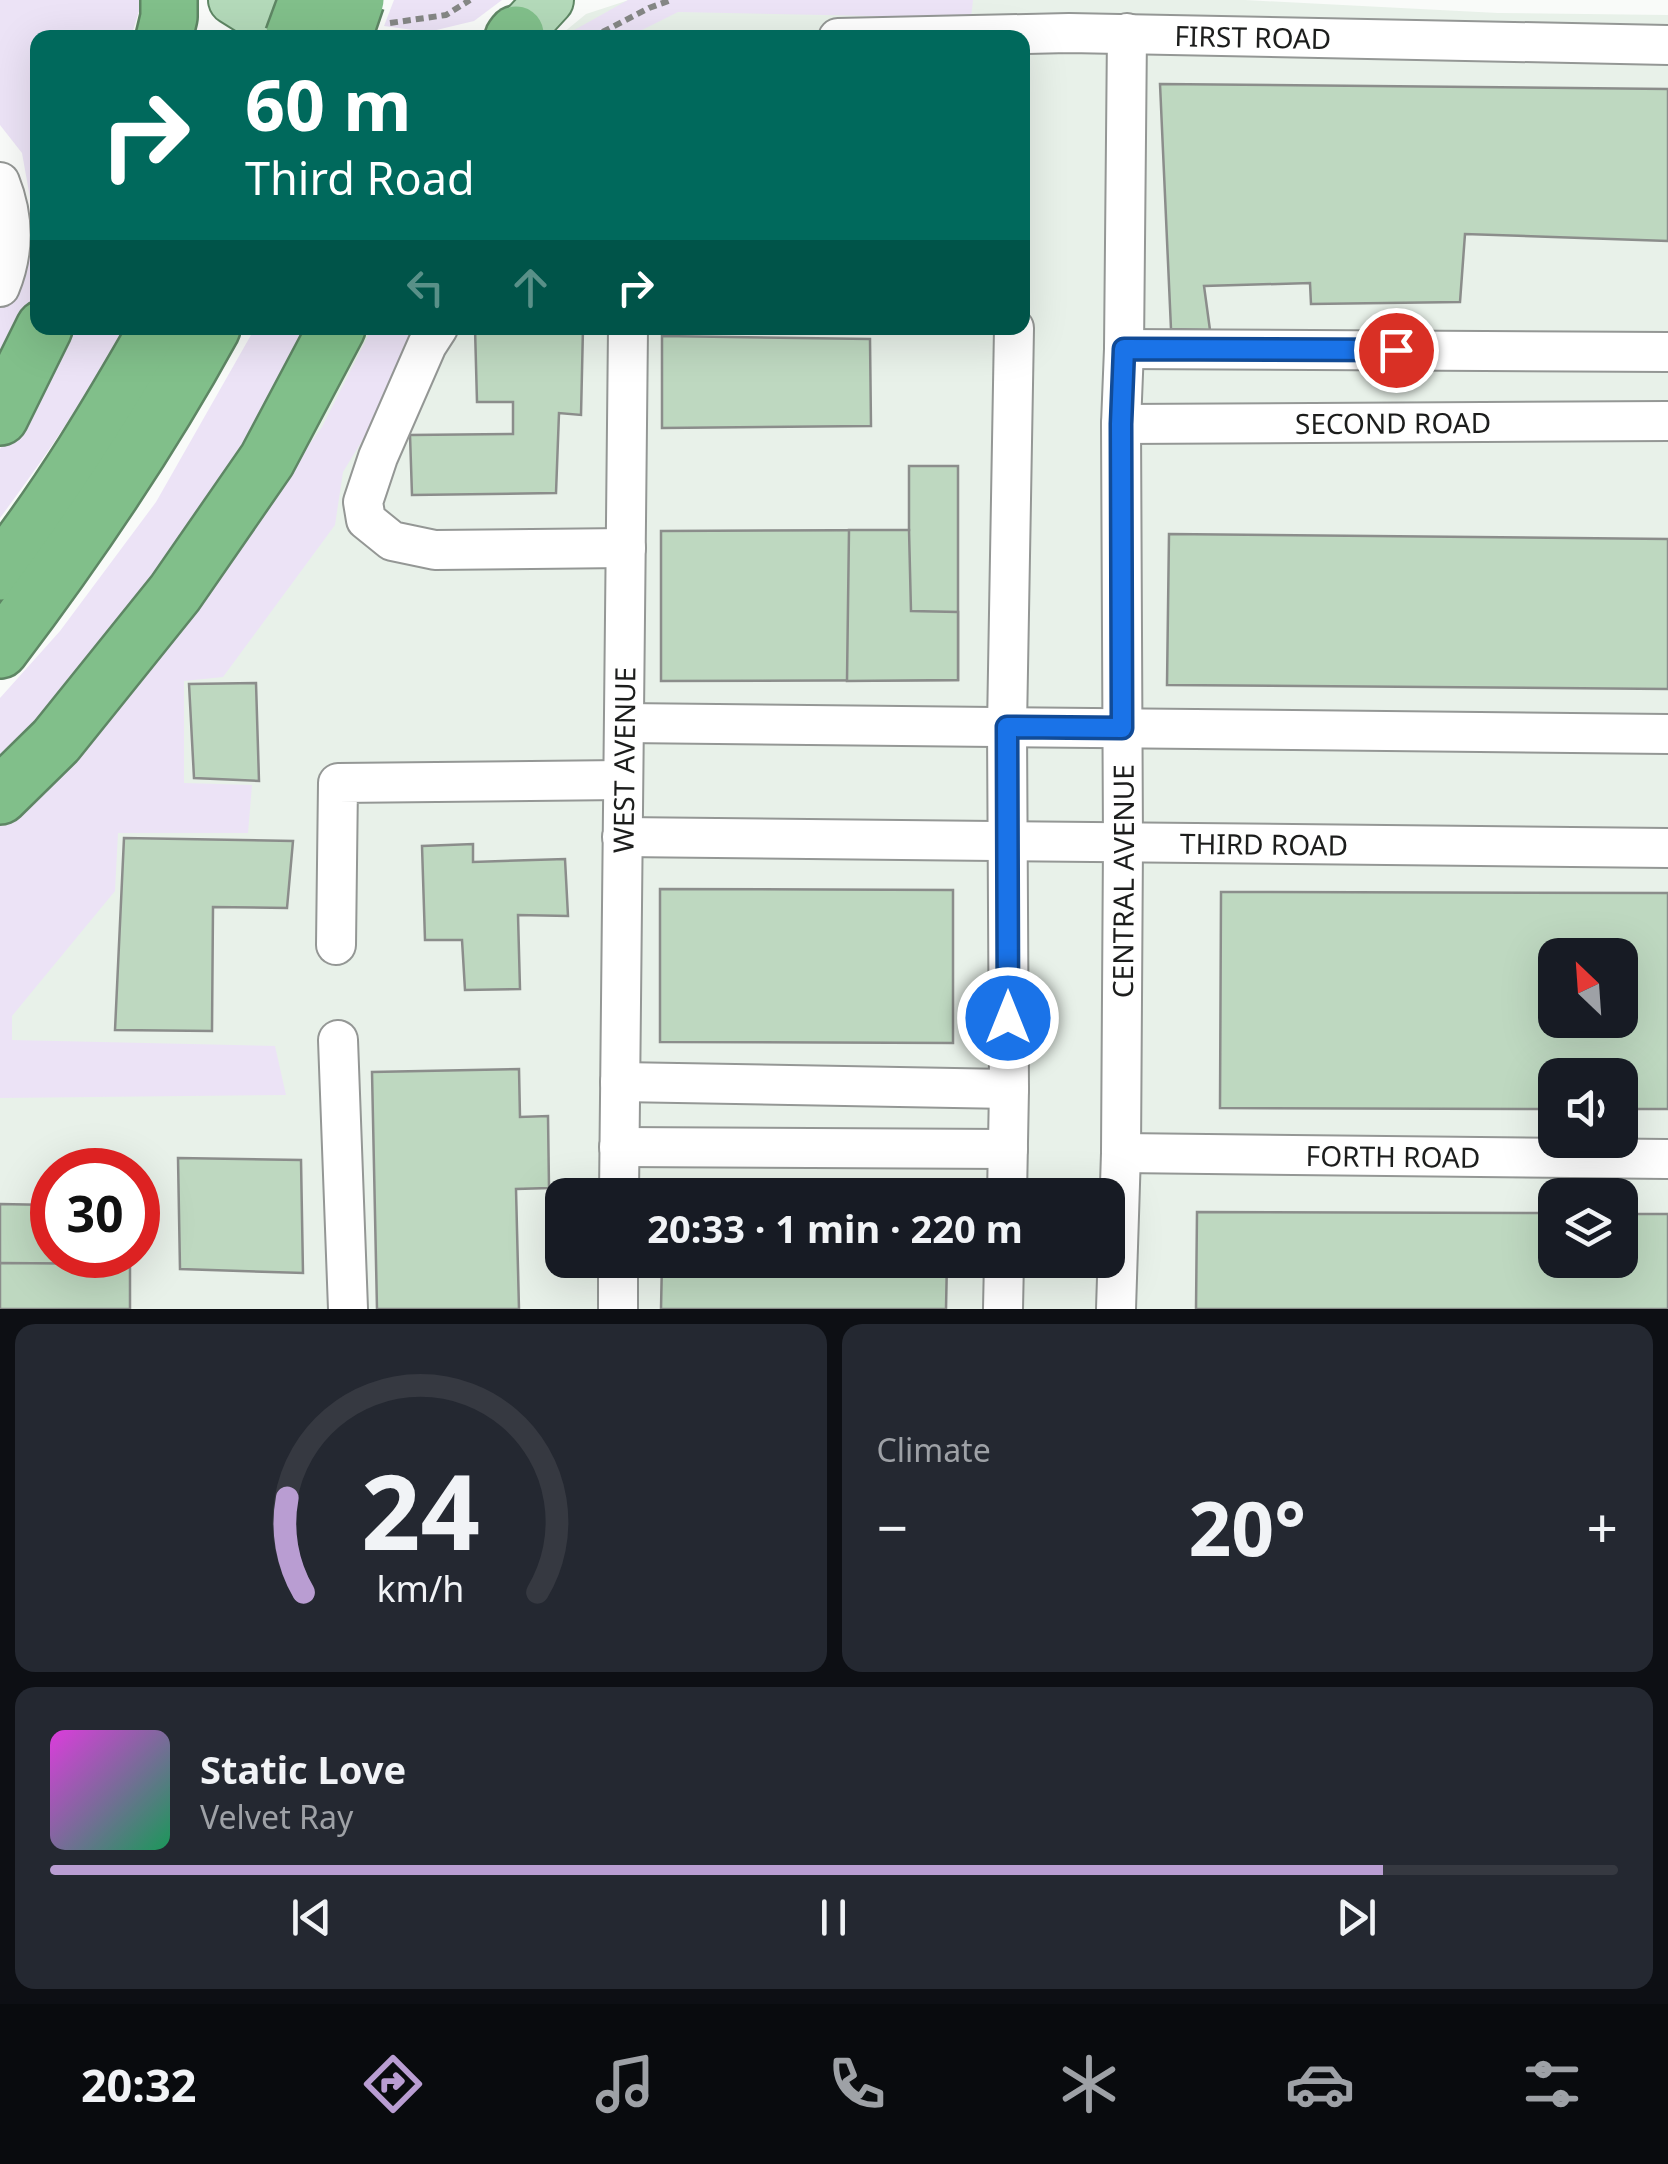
<!DOCTYPE html>
<html lang="en">
<head>
<meta charset="utf-8">
<style>
  body { margin:0; font-family:"Noto Sans",sans-serif; background:#242831; color:#f1f3f6; height:100vh; display:flex; flex-direction:column; font-size:38px; white-space:nowrap }
  * { box-sizing:border-box; margin:0 }
  p { font-size:32px; color:#9ea1a6 }
  .icon { flex:none; width:55px; height:55px; fill:none; stroke:currentColor; stroke-width:2; stroke-linecap:round; stroke-linejoin:round }
  .map { position:relative; height:1309px; overflow:hidden }
  .drawer { display:flex; flex-direction:column; gap:15px; padding:15px; background:#0d0f14; flex:1 }
  .drawer>* { flex:none }
  .guide { position:absolute; left:30px; top:30px; width:1000px; height:305px; border-radius:20px; box-shadow:0 10px 40px #0002; background:#00695c; color:#fff; overflow:hidden }
  .needle { width:65px; rotate:335deg }
  .tools { position:absolute; left:1538px; top:938px; display:grid; gap:20px }
  .tools a { display:grid; place-items:center; width:100px; height:100px; border-radius:20px; background:#171b24; box-shadow:0 10px 40px #0002; font-size:50px }
  .speed { position:absolute; left:30px; top:1148px; display:flex; gap:20px; font-size:50px; font-weight:700; text-align:center }
  .speed>* { display:grid; place-content:center; width:130px; height:130px; border-radius:50%; background:#171b24; box-shadow:0 10px 40px #0002; line-height:1 }
  .speed .limit { border:15px solid #d22; background:#fff; color:#111 }
  .pin { position:absolute; display:grid; place-items:center; width:85px; height:85px; color:#fff; margin:-42px; border:5px solid #fff; border-radius:50%; box-shadow:0 2px 10px #0007 }
  .me { position:absolute; width:110px; margin:-55px; rotate:0deg; stroke-linejoin:round; filter:drop-shadow(0 0 8px #0008) }
  .turn { display:flex; align-items:center; gap:35px; height:210px; padding:0 50px; font-size:45px }
  .turn .icon { width:130px; height:130px; stroke-width:2.5 }
  .turn b { display:block; font-size:70px; line-height:85px }
  .lanes { display:flex; align-items:center; height:95px; padding:0 50px; background:#0003; justify-content:center; gap:50px; direction:ltr }
  .lanes .off { opacity:.35 }
  .big { font-size:75px; font-weight:700; line-height:1.1 }
  .drawer .card { flex:1; display:flex; flex-direction:column; justify-content:center; gap:15px; min-width:0; padding:0 35px; border-radius:20px; background:#242831 }
  .drawer .dial { align-items:center; gap:0 }
  .dial svg { height:260px; overflow:visible; fill:none; stroke:#363941; stroke-width:7; stroke-linecap:round; text-anchor:middle }
  .dial text { fill:#f1f3f6; stroke:none }
  .song { display:flex; align-items:center; gap:30px }
  .cover { width:120px; height:120px; border-radius:15px; background:linear-gradient(135deg,hsl(300 70% 55%),hsl(150 70% 35%)) }
  .played { height:10px; border-radius:5px; background:linear-gradient(90deg,#b99dd2 85%,#363941 85%) }
  .keys { display:flex; justify-content:space-around; direction:ltr }
  .heat { display:flex; justify-content:space-between; align-items:center; font-size:55px; direction:ltr }
  .drawer .tiles { flex:1; display:grid; gap:15px; grid-template-columns:1fr 1fr }
  .card:last-child { grid-column:span 2 }
  .trip { position:absolute; left:545px; top:1178px; width:580px; height:100px; border-radius:20px; background:#171b24; box-shadow:0 10px 40px #0002; font-weight:700; line-height:100px; text-align:center }
  .tabs { display:flex; height:160px; justify-content:space-around; align-items:center; background:#090b0e; color:#9ea1a6 }
  .tabs .icon { width:70px; height:70px }
  .tabs .selected { color:#b99dd2 }
  .tabs b { font-size:45px; color:#f1f3f6 }
  .map>svg:first-child { display:block }
  .built { fill:#e8f1e9; fill-rule:evenodd }
  .green { fill:#ece3f6 }
  .building { fill:#bed8c0; stroke:#8b8d8b; stroke-width:2.5; fill-rule:evenodd }
  .lines { fill:none; stroke-linecap:round; stroke-linejoin:round }
  .minor-casing { stroke:#949795; stroke-width:42 }
  .major-casing { stroke:#5e8664; stroke-width:52 }
  .highway-casing { stroke:#5e8664; stroke-width:60 }
  .path { stroke:#858785; stroke-width:6; stroke-dasharray:8 5; stroke-linecap:butt }
  .minor { stroke:#fff; stroke-width:38 }
  .major { stroke:#b3d9b9; stroke-width:48 }
  .highway { stroke:#81bf8a; stroke-width:55 }
  .highway-bridge-casing { stroke:#5e8664; stroke-width:60; stroke-linecap:butt }
  .highway-bridge { stroke:#81bf8a; stroke-width:55 }
  .route-casing { stroke:#114b97; stroke-width:25 }
  .route { stroke:#1a73e8; stroke-width:18 }
  .labels { text-anchor:middle; dominant-baseline:central; stroke-width:8; stroke-linejoin:round; paint-order:stroke }
  .street-label { font-size:28px; fill:#1c1d1c; stroke:#fff }
</style>
</head>
<body>
<div class="map">
<svg width="1668" height="1309" viewBox="0 0 1668 1309">
  <rect width="100%" height="100%" fill="#f9fbf9"/>
  <!-- built -->
  <path class="built" d="M629,0H1245L1498,13L1668,15V1309H0V810L364,328H1022V38L558,37L586,14ZM1555,955H1620V1020H1555ZM1555,1075H1620V1140H1555ZM52,1170H138V1255H52ZM562,1195H1108V1260H562ZM1555,1195H1620V1260H1555Z"/>
  <!-- green -->
  <g class="green">
    <path d="M0,0H140V8L131,37L38,38L37,288L0,369V306L34,220L22,153L0,125Z"/>
    <path d="M394,0H502L474,21L428,32L384,26Z"/>
    <path d="M628,0H973L971,18L678,12L628,37L560,38Z"/>
    <path d="M65,328H124C88,395 45,457 0,518V449Z"/>
    <path d="M255,328H320L121,636L0,756V698L60,631L156,502Z"/>
    <path d="M372,328H431L343,472L335,525L223,677L184,681V783L252,785L248,833H118L115,891L12,1016V1040L275,1046L286,1095L0,1098V818L180,622L322,427Z"/>
  </g>
  <!-- building -->
  <g class="building">
    <path d="M1160,84L1668,89V241L1465,234L1460,302L1311,304L1310,283L1204,286L1210,330L1171,329Z"/>
    <path d="M475,328H583L581,415L559,413L556,493L412,495L410,435L513,434V402H477Z"/>
    <path d="M662,336L870,339L871,426L662,428Z"/>
    <path d="M909,466H958V680L661,681V531L909,530Z"/>
    <path d="M849,530H909L911,611L958,612V680L847,681Z"/>
    <path d="M1169,534L1668,539V689L1167,685Z"/>
    <path d="M256,683L259,781L194,778L189,684Z"/>
    <path d="M124,838L293,841L287,908L213,907L212,1031L115,1030Z"/>
    <path d="M473,844V862L565,859L568,916L518,915L520,989L465,990L462,940H425L422,846Z"/>
    <path d="M660,889L953,890V1043L660,1042Z"/>
    <path d="M1221,892L1668,893V1109H1620V1075H1555V1109L1220,1108ZM1555,955H1620V1020H1555Z"/>
    <path d="M519,1069L520,1117L548,1116L549,1188L516,1189L519,1309H377L372,1072Z"/>
    <path d="M178,1158L301,1160L303,1273L180,1269Z"/>
    <path d="M663,1188L947,1191V1195H663Z"/>
    <path d="M0,1204L52,1205V1255H110V1265L0,1263Z"/>
    <path d="M1197,1212L1555,1213V1260H1620V1214H1668V1309H1196Z"/>
    <path d="M662,1260H947L946,1309H661Z"/>
    <path d="M0,1263L130,1264V1309H0Z"/>
  </g>
  <g class="lines">
    <!-- minor casing -->
    <g class="minor-casing">
      <g id="minor">
        <path id="s1" d="M838,38L1069,33L1668,45"/>
        <path d="M0,182C14,217 14,253 0,287"/>
        <path d="M438,328L427,345L378,457L363,502L366,520L392,541L435,550L626,548"/>
        <path d="M1124,349L1668,352"/>
        <path id="s2" d="M1121,424L1668,421"/>
        <path d="M624,723L1668,734"/>
        <path id="s3" d="M622,837L1668,848"/>
        <path d="M336,945L338,783L622,780"/>
        <path d="M338,1040L348,1309"/>
        <path d="M620,1082L1009,1089"/>
        <path d="M619,1147L1008,1149"/>
        <path id="s4" d="M1121,1153L1668,1159"/>
        <path id="s5" d="M619,1195L628,328"/>
        <path d="M1007,1195L1009,1089L1007,727L1014,328"/>
        <path d="M618,1309V1260"/>
        <path d="M1003,1309L1004,1260"/>
        <path id="s6" d="M1116,1309L1121,1153L1123,843L1121,424L1124,349L1127,33"/>
      </g>
    </g>
    <!-- major casing -->
    <g class="major-casing">
      <g id="major">
        <path d="M233,0L249,10L316,38"/>
        <path d="M510,38L527,24L549,0"/>
      </g>
    </g>
    <!-- highway casing -->
    <g class="highway-casing">
      <g id="highway">
        <path d="M164,38L169,17V0"/>
        <path d="M513,38L516,34"/>
        <path d="M0,417L44,328"/>
        <path d="M0,572C60,496 110,412 158,328"/>
        <path d="M0,650C78,547 150,441 212,328"/>
        <path d="M0,796L56,741L175,593L267,460L337,328"/>
      </g>
    </g>
    <!-- path -->
    <g class="path">
      <path d="M390,23L446,15L470,0"/>
      <path d="M591,38L649,8L671,0"/>
    </g>
    <!-- minor -->
    <use href="#minor" class="minor"/>
    <!-- major -->
    <use href="#major" class="major"/>
    <!-- highway -->
    <use href="#highway" class="highway"/>
    <!-- highway-bridge casing -->
    <g class="highway-bridge-casing">
      <g id="highway-bridge">
        <path d="M293,38L307,0"/>
        <path d="M343,38L356,0"/>
      </g>
    </g>
    <!-- highway-bridge -->
    <use href="#highway-bridge" class="highway-bridge"/>
  </g>
  <g class="lines">
    <!-- route casing -->
    <g class="route-casing">
      <path id="route" d="M1008,1018L1007,727L1122,728L1121,424L1124,349L1396,350"/>
    </g>
    <!-- route -->
    <use href="#route" class="route"/>
  </g>
  <g class="labels">
    <!-- street labels -->
    <g class="street-label">
      <text stroke="none"><textPath href="#s1" startOffset="415">FIRST ROAD</textPath></text>
      <text stroke="none"><textPath href="#s2" startOffset="272">SECOND ROAD</textPath></text>
      <text stroke="none"><textPath href="#s5" startOffset="435">WEST AVENUE</textPath></text>
      <text stroke="none"><textPath href="#s3" startOffset="642">THIRD ROAD</textPath></text>
      <text stroke="none"><textPath href="#s6" startOffset="428">CENTRAL AVENUE</textPath></text>
      <text stroke="none"><textPath href="#s4" startOffset="272">FORTH ROAD</textPath></text>
    </g>
  </g>
</svg>
<div class="tools">
<a><svg class="needle" viewBox="-14 -14 28 28"><path d="M0-13l5 13h-10z" fill="#e53935"/><path d="M0 13l5-13h-10z" fill="#9ea1a6"/></svg></a>
<a><svg class="icon" aria-label="sound" viewBox="0 0 24 24"><path d="M4 9h4l5-4v14l-5-4H4zM17 9q2 3 0 6"/></svg></a>
<a><svg class="icon" aria-label="layers" viewBox="0 0 24 24"><path d="M12 4l9 5-9 5-9-5zM3 14l9 5 9-5"/></svg></a>
</div>
<div class="speed"><div class="limit">30</div></div>
<div class="pin" style="left:1396px;top:350px;background:#d93025"><svg class="icon" aria-label="arrive" viewBox="0 0 24 24"><path d="M6 21V4h12l-3 4 3 4H6"/></svg></div>
<svg class="me" style="left:1008px;top:1018px" viewBox="-20 -20 40 40"><circle r="17" fill="#1a73e8" stroke="#fff" stroke-width="3"/><path d="M0-11L8 9 0 5-8 9z" fill="#fff"/></svg>
<div class="trip">20:33 · 1 min · 220 m</div>
<div class="guide">
<div class="turn"><svg class="icon" aria-label="right" viewBox="0 0 24 24"><path d="M7 20v-9h11M14 6l5 5-5 5"/></svg><div><b>60 m</b>Third Road</div></div>
<div class="lanes"><svg class="icon off" aria-label="left" viewBox="0 0 24 24"><path d="M17 20v-9H6M10 6l-5 5 5 5"/></svg><svg class="icon off" aria-label="ahead" viewBox="0 0 24 24"><path d="M12 20V5M6 11l6-6 6 6"/></svg><svg class="icon" aria-label="right" viewBox="0 0 24 24"><path d="M7 20v-9h11M14 6l5 5-5 5"/></svg></div>
</div>
</div>
<section class="drawer">
<div class="tiles">
<div class="card dial"><svg viewBox="0 0 100 80">
<path d="M14 69A42 42 0 1 1 86 69"/>
<path d="M14 69A42 42 0 0 1 9 40" stroke="#b99dd2"/>
<text x="50" y="56" font-size="32" font-weight="700">24</text>
<text x="50" y="72" font-size="11">km/h</text>
</svg></div>
<div class="card"><p>Climate</p>
<div class="heat"><a>−</a><b class="big">20°</b><a>+</a></div>
</div>
<div class="card">
<div class="song"><i class="cover"></i><div><b>Static Love</b><p>Velvet Ray</p></div></div>
<div class="played"></div>
<div class="keys"><svg class="icon" aria-label="previous" viewBox="0 0 24 24"><path d="M18 5L8 12l10 7zM5 5v14"/></svg><svg class="icon" aria-label="pause" viewBox="0 0 24 24"><path d="M8 5v14M16 5v14"/></svg><svg class="icon" aria-label="next" viewBox="0 0 24 24"><path d="M6 5l10 7-10 7zM19 5v14"/></svg></div>
</div>
</div>
</section>
<nav class="tabs">
<b>20:32</b>
<svg class="icon selected" aria-label="directions" viewBox="0 0 24 24"><path d="M12 3l9 9-9 9-9-9zM9 14v-3h6M13 9l2 2-2 2"/></svg>
<svg class="icon" aria-label="music" viewBox="0 0 24 24"><path d="M9 18V5l10-2v13"/><circle cx="6" cy="18" r="3"/><circle cx="16" cy="16" r="3"/></svg>
<svg class="icon" aria-label="phone" viewBox="0 0 24 24"><path d="M5 4h4l2 5-3 2q2 4 5 5l2-3 5 2v4C11 20 4 13 5 4z"/></svg>
<svg class="icon" aria-label="climate" viewBox="0 0 24 24"><path d="M12 3v18M4 7l16 10M4 17L20 7"/></svg>
<svg class="icon" aria-label="car" viewBox="0 0 24 24"><path d="M5 17H2v-5l4-1 3-4h7l3 4 3 1v5h-3M9 17h6M6 11h13"/><circle cx="7" cy="17" r="2"/><circle cx="17" cy="17" r="2"/></svg>
<svg class="icon" aria-label="filters" viewBox="0 0 24 24"><path d="M4 7h16M4 17h16"/><circle cx="9" cy="7" r="2"/><circle cx="15" cy="17" r="2"/></svg>
</nav>
</body>
</html>
